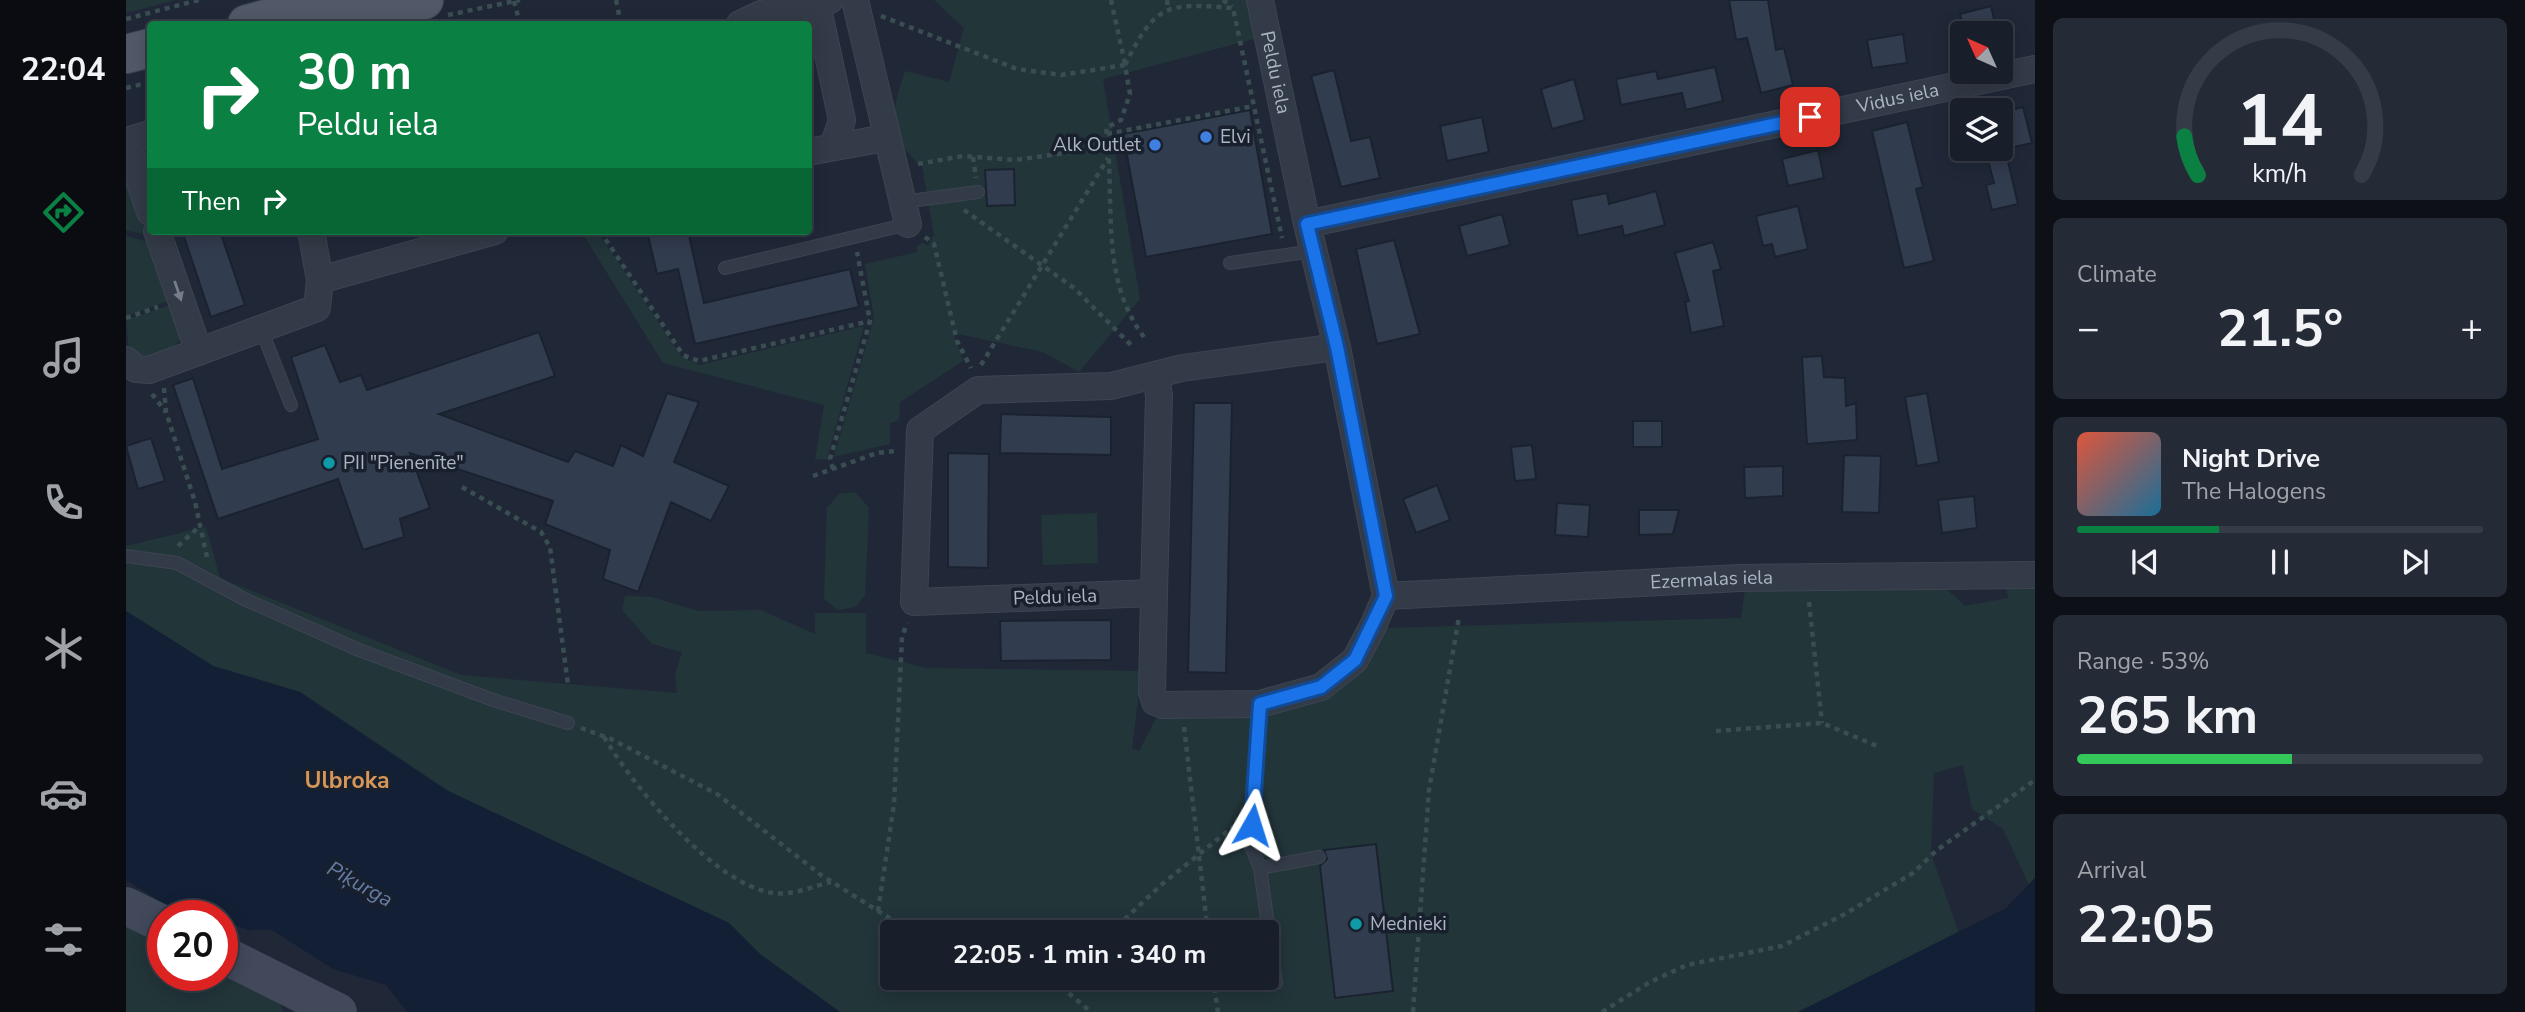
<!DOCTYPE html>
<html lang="en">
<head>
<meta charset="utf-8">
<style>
  body { margin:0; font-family:"Nunito Sans",sans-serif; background:#252b36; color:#f1f3f6; height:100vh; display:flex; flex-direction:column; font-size:26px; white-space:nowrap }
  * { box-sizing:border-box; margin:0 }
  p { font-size:23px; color:#9fa2a8 }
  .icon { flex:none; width:38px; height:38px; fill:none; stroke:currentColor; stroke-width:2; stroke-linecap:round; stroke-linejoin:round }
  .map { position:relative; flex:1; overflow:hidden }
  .drawer { display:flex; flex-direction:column; gap:18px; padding:18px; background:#0d1017; width:490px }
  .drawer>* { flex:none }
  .hud { position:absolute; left:21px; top:21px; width:665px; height:214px; border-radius:7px; box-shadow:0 4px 18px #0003,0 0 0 2px #363c47; background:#0b8043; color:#fff; overflow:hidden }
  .needle { width:46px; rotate:315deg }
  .fabs { position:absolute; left:1824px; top:21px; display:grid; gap:14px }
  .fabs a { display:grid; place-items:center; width:63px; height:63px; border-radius:7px; background:#181e2a; box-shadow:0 4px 18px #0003,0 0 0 2px #363c47; font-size:35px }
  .speed { position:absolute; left:21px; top:900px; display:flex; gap:14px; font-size:35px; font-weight:700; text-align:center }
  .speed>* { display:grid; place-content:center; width:91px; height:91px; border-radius:50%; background:#181e2a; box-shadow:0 4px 18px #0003,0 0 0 2px #363c47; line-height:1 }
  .speed .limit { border:10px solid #d22; background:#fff; color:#111 }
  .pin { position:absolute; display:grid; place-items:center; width:60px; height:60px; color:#fff; margin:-30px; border-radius:14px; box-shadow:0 4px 10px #0006 }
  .me { position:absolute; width:77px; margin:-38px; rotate:6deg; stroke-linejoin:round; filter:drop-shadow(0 0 5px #0008) }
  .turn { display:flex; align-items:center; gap:24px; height:147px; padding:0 35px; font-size:32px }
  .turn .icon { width:91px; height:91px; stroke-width:2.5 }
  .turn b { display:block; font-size:49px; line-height:60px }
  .then { display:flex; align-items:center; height:66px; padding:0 35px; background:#0003; gap:14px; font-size:26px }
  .big { font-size:52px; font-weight:700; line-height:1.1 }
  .drawer .tile { flex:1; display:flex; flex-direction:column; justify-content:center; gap:10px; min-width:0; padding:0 24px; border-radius:10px; background:#252b36 }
  .drawer .dial { align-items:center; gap:0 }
  .dial svg { height:182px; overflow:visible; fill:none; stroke:#363c47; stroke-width:7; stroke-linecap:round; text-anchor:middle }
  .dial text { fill:#f1f3f6; stroke:none }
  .song { display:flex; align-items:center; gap:21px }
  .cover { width:84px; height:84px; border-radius:10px; background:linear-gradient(135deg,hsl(10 70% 55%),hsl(200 70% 35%)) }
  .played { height:7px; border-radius:4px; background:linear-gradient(90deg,#0b8043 35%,#363c47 35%) }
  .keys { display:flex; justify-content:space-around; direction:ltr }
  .heat { display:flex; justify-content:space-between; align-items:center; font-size:38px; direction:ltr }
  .charge { height:10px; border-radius:5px; background:linear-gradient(90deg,#34c759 53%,#363c47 0) }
  .trip { position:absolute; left:754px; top:920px; width:399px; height:70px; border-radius:7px; background:#181e2a; box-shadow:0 4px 18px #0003,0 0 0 2px #363c47; font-weight:700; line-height:70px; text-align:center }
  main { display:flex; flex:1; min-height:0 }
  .menu { display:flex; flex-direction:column; width:126px; justify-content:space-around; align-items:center; background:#0a0c11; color:#9fa2a8 }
  .menu .icon { width:49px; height:49px }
  .menu .active { color:#0b8043 }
  .menu b { font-size:32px; color:#f1f3f6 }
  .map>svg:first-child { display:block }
  .green { fill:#223539; fill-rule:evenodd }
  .water { fill:#131f35 }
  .building { fill:#323c4f; stroke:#1b222f; stroke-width:2 }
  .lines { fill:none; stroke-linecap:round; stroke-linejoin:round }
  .lane-casing { stroke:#3d4452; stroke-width:14 }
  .street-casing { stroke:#3d4452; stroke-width:28 }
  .secondary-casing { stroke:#3d4452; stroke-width:38 }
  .primary-casing { stroke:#3d4452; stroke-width:40 }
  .path { stroke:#3a4e51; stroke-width:4.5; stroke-dasharray:5 5; stroke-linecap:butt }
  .lane { stroke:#333b48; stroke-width:12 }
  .street { stroke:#333b48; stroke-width:26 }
  .secondary { stroke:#41495b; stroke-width:37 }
  .primary { stroke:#515968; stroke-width:38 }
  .oneway { fill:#767e8d }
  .route-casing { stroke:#114b97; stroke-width:18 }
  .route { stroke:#1a73e8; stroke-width:12 }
  .shop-dot { fill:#3f7fe0; stroke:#19202d; stroke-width:2.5 }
  .culture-dot { fill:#0f9aa8; stroke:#19202d; stroke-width:2.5 }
  .labels { text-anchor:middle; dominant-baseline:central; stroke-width:7; stroke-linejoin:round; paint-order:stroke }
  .street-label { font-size:19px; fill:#adb5c5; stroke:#19202d }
  .poi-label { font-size:19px; fill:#adb5c5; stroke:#19202d; text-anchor:start }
  .water-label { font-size:21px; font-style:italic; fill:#657da5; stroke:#19202d }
  .quarter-label { font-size:23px; font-weight:bold; fill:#d59659; stroke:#19202d }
</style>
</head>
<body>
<main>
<nav class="menu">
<b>22:04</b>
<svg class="icon active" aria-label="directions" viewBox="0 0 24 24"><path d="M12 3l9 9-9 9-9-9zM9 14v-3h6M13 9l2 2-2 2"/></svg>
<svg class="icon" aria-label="music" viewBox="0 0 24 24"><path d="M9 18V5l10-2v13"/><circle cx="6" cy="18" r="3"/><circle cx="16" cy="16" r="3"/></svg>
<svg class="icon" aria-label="phone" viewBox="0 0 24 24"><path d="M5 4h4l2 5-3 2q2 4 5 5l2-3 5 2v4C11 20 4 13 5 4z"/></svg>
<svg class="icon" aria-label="climate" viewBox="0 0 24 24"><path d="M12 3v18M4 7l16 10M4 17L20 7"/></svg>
<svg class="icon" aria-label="car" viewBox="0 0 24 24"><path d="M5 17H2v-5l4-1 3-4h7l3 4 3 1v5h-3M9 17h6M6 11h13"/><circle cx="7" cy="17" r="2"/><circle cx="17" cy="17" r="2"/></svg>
<svg class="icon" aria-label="filters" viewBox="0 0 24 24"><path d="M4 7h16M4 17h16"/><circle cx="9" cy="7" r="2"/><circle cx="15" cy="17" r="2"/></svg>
</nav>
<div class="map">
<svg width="1909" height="1012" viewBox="0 0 1909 1012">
  <rect width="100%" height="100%" fill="#202838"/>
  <!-- green -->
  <g class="green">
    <path d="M0,0H50L0,13Z"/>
    <path d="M808,0H1123L1132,38L977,79L1014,299L953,372L917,352L827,333L837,361L774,402L773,420L764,423V444L708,457L748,318L739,264L791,252V246L797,243L802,246L808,235L796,166C759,136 765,113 779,71L823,82L838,28Z"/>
    <path d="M0,172L21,235L0,230Z"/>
    <path d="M455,231H471L555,356L573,365L738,326L701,459L689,460L698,405L537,363Z"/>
    <path d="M0,236L23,242L45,300L0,316Z"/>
    <path d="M47,304L55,339C41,356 21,361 3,349L0,320Z"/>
    <path d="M729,492L743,508L739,595L729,607L712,610L698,599L701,508L713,494Z"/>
    <path d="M971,513L972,563L917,565L915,515Z"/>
    <path d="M80,527L94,578L335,675L551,693L549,675L556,652L526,644L496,610L499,596L526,597L572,611L635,610L689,634V613H740V653L800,668L1016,671L1006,748L1013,751L1037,705L1177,704L1260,628L1615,618L1620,583H1814L1839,606L1882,598L1880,586L1909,589V878L1903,885L1877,829L1846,809L1837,765L1808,773L1805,854L1833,933L1672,1012H714L634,954L603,923L322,791L174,692L87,666L0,611V546ZM766,933H1141V978H766Z"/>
    <path d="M0,922L37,941V975H96V971L152,1001L158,1012H0Z"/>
  </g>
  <!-- water -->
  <g class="water">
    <path d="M0,611L87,666L174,692L322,791L603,923L634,954L714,1012H281L260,985L207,969L146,930H122L96,920V915L54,914L0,880Z"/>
    <path d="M1909,878V1012H1672L1880,908Z"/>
  </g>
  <!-- building -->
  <g class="building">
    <path d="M1603,0H1642L1650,50L1658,48L1667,85L1635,93L1621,38L1610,40Z"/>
    <path d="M1865,6L1871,33H1838L1834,14Z"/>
    <path d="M1777,34L1781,63L1746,68L1741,40Z"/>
    <path d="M1589,67L1597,101L1560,110L1556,93L1495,105L1490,79L1530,71L1532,79Z"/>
    <path d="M1208,70L1225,141L1244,137L1254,178L1215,187L1185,76Z"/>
    <path d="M1448,79L1459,120L1426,129L1415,89Z"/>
    <path d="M1897,107L1906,143L1879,149L1892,204L1866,210L1860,185L1868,183L1859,149H1874V113Z"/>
    <path d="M1124,110L1146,234L1020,257L997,134Z"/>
    <path d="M1356,117L1363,152L1321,161L1314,126Z"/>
    <path d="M1781,122L1797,187L1790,189L1808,261L1778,268L1746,131Z"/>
    <path d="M1692,150L1698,178L1662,186L1656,159Z"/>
    <path d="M888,169L889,205L861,206L859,170Z"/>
    <path d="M1530,191L1539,225L1498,236L1496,226L1452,236L1445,200L1481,193L1483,204Z"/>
    <path d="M1672,206L1682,249L1649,257L1646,244L1637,246L1630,216Z"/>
    <path d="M1376,214L1384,245L1341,256L1333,226Z"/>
    <path d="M56,231H94L119,305L85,317Z"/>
    <path d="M521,231H562L578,303L724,269L733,307L569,344L552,269L531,274Z"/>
    <path d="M1268,240L1294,334L1251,344L1230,249Z"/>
    <path d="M1587,242L1595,269L1587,271L1598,326L1565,333L1559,302L1563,301L1549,253Z"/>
    <path d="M413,332L429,376L313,414L442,462L449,451L487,466L495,445L517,456L541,393L573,402L548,462L603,486L585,521L545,502L512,592L477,579L484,550L419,524L427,501L284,453L304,508L274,519L278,537L237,550L212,479L92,519L47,385L67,378L96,469L192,439L165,357L199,345L214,382L235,375L241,390Z"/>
    <path d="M1696,356L1698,377L1719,378L1720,406L1730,403L1731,440L1681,444L1676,357Z"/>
    <path d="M1801,393L1813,462L1791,466L1779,397Z"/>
    <path d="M1068,403H1106L1100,673L1062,672Z"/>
    <path d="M875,414L985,417V455L874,453Z"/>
    <rect x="1507" y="421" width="29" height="26"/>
    <path d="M25,438L39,481L12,489L0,446Z"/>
    <path d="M1406,445L1410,479L1389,481L1385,447Z"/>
    <path d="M822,453L863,454L862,568L822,567Z"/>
    <path d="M1718,455L1755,456L1753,513L1716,512Z"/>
    <path d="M1657,466V496L1619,498L1618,467Z"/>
    <path d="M1311,485L1324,520L1290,533L1277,499Z"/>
    <path d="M1848,496L1851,528L1816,533L1812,500Z"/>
    <path d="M1431,503L1464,505L1462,537L1429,535Z"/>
    <path d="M1513,510H1553L1547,534L1513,535Z"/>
    <path d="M985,620V660L875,661L874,621Z"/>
    <path d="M1250,844L1267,991L1209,998L1194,866L1201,859L1198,850Z"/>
  </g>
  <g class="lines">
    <!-- lane casing -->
    <g class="lane-casing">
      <g id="lane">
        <path d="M776,202L852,192"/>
        <path d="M1104,263L1187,251"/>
        <path d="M599,268L782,224"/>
        <path d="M135,329L165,405"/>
        <path d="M0,556L51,563L118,599L233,650L367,700L442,723"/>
        <path d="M1134,704L1128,810L1123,841L1134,868L1150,983"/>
        <path d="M1134,868L1193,857"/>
      </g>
    </g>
    <!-- street casing -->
    <g class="street-casing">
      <g id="street">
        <path d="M729,0L782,224"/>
        <path id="s1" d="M1134,0L1181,224L1211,347"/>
        <path d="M691,4L716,120L707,147"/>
        <path d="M614,24L635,14L704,0"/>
        <path d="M0,141L24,212"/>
        <path d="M0,141L24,134"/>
        <path d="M682,152L759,138"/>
        <path id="s2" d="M1181,224L1909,69"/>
        <path d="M31,231L73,352"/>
        <path d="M194,280L369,231"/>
        <path d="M1211,347L1260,596L1247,626L1229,660L1195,687L1134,704L1037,705L1029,702L1026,692L1028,593L788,602L794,430L852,390L985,386L1056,368Z"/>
        <path d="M0,360L10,369L23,370L191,308L194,280L185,231"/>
        <path d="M1028,593L1033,396L1030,375"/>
        <path id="s3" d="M1260,596L1614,578L1909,575"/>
      </g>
    </g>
    <!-- secondary casing -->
    <g class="secondary-casing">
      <g id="secondary">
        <path d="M0,906L37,924"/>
        <path d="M96,954L212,1012"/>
      </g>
    </g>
    <!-- primary casing -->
    <g class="primary-casing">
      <g id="primary">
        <path d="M193,7L238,8L298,0"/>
        <path d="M121,24L211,0"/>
        <path d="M0,54L24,48"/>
      </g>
    </g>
    <!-- path -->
    <g class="path">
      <path d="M490,0L495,24"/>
      <path d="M985,0L999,64"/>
      <path d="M1041,0L1042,9"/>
      <path d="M1097,0L1106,7"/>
      <path d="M388,1L394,24"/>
      <path d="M322,15L394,0"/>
      <path d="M755,16L891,69L935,75L999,65L1004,94L995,120L980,128C990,198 972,277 1018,337"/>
      <path d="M0,19L73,0"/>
      <path d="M999,65C1030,3 1040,3 1107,8L1156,238"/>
      <path d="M0,88L24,82"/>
      <path d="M981,134L1128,106"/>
      <path d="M847,157L850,178"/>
      <path d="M792,164L837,156L889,160L982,147"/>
      <path d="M838,210L948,288L1008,348"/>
      <path d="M474,231L557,355L573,361L744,321"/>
      <path d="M799,237L808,244L831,341L845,368"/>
      <path d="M0,318L32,307"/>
      <path d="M855,365L982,158"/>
      <path d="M38,388L40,412L69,502L82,562"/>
      <path d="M26,394L40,412"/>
      <path d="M707,469L704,459L744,321L731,252"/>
      <path d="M687,476L751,453L769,451"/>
      <path d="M336,487L415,532L424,547L442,685"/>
      <path d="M52,546L74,526"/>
      <path d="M1683,602L1696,723"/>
      <path d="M1058,727L1082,933"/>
      <path d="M455,728L485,739L591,794L695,875L787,933"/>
      <path d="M1590,731L1696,723L1751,746"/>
      <path d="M478,737C508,787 587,884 647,893C665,896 688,886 705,882"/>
      <path d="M752,911L768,804L776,637L781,623"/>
      <path d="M984,933L1035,885L1108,826"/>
      <path d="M906,978L940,991L965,1012"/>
      <path d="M1087,978L1092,1012"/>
      <path d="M1287,1012L1303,790L1333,617"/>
      <path d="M1476,1012L1524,982L1561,965L1656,946L1719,914L1787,873L1811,850L1909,780"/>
    </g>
    <!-- lane -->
    <use href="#lane" class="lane"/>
    <!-- street -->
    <use href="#street" class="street"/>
    <!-- secondary -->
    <use href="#secondary" class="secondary"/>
    <!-- primary -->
    <use href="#primary" class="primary"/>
  </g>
  <!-- one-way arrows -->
  <defs><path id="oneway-solid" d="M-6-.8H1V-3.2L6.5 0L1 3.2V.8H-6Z" transform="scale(1.75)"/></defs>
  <use class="oneway" href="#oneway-solid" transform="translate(52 291) rotate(71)"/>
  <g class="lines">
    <!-- route casing -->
    <g class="route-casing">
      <path id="route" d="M1126,825L1134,704L1195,687L1229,660L1260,596L1211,347L1181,224L1684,117"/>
    </g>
    <!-- route -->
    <use href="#route" class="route"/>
  </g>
  <!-- markers -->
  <g class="shop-dot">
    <circle cx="1080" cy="137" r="7"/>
    <circle cx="1029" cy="145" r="7"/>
  </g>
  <g class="culture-dot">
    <circle cx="203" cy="463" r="7"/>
    <circle cx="1230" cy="924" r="7"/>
  </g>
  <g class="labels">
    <!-- street labels -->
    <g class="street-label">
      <text stroke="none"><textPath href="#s1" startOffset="74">Peldu iela</textPath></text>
      <text stroke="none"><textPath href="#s2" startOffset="604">Vidus iela</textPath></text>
      <text stroke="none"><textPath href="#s3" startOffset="326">Ezermalas iela</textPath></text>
      <text transform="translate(929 597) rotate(-2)">Peldu iela</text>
    </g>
    <!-- poi labels -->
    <g class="poi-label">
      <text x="1094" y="137">Elvi</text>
      <text x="1015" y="145" text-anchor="end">Alk Outlet</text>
      <text x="217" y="463">PII "Pienenīte"</text>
      <text x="1244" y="924">Mednieki</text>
    </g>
    <!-- water labels -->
    <g class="water-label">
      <text transform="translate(234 884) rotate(29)">Piķurga</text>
    </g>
    <!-- quarter labels -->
    <g class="quarter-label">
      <text x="221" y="780">Ulbroka</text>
    </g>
  </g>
</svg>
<div class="fabs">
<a><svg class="needle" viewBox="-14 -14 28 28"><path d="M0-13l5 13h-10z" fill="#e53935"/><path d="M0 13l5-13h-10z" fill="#9fa2a8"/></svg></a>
<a><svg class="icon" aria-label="layers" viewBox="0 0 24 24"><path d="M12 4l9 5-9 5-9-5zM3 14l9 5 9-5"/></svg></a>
</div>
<div class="speed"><div class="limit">20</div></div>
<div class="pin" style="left:1684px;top:117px;background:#d93025"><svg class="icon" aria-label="arrive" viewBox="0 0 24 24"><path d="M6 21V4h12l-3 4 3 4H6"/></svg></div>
<svg class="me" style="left:1126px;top:825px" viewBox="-20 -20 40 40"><path d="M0-17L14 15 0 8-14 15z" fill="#1a73e8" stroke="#fff" stroke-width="4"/></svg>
<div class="trip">22:05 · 1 min · 340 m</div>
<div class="hud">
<div class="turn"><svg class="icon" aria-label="right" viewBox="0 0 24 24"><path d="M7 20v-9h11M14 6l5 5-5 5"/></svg><div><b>30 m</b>Peldu iela</div></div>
<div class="then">Then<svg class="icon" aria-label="right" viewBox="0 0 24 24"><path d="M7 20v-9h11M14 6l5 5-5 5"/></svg></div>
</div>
</div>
<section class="drawer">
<div class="tile dial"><svg viewBox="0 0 100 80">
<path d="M14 69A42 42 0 1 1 86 69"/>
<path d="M14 69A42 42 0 0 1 8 52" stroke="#0b8043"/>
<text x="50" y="56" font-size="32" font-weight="700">14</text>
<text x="50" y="72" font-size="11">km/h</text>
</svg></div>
<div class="tile"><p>Climate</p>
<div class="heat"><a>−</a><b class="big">21.5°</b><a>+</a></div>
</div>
<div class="tile">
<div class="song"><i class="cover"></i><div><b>Night Drive</b><p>The Halogens</p></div></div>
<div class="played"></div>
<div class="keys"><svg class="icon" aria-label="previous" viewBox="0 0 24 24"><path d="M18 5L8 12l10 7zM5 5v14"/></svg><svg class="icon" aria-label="pause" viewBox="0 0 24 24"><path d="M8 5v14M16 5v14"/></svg><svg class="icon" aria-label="next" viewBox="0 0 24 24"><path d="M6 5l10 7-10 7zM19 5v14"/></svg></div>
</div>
<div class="tile"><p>Range · 53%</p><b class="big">265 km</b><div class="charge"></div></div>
<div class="tile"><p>Arrival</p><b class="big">22:05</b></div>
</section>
</main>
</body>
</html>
